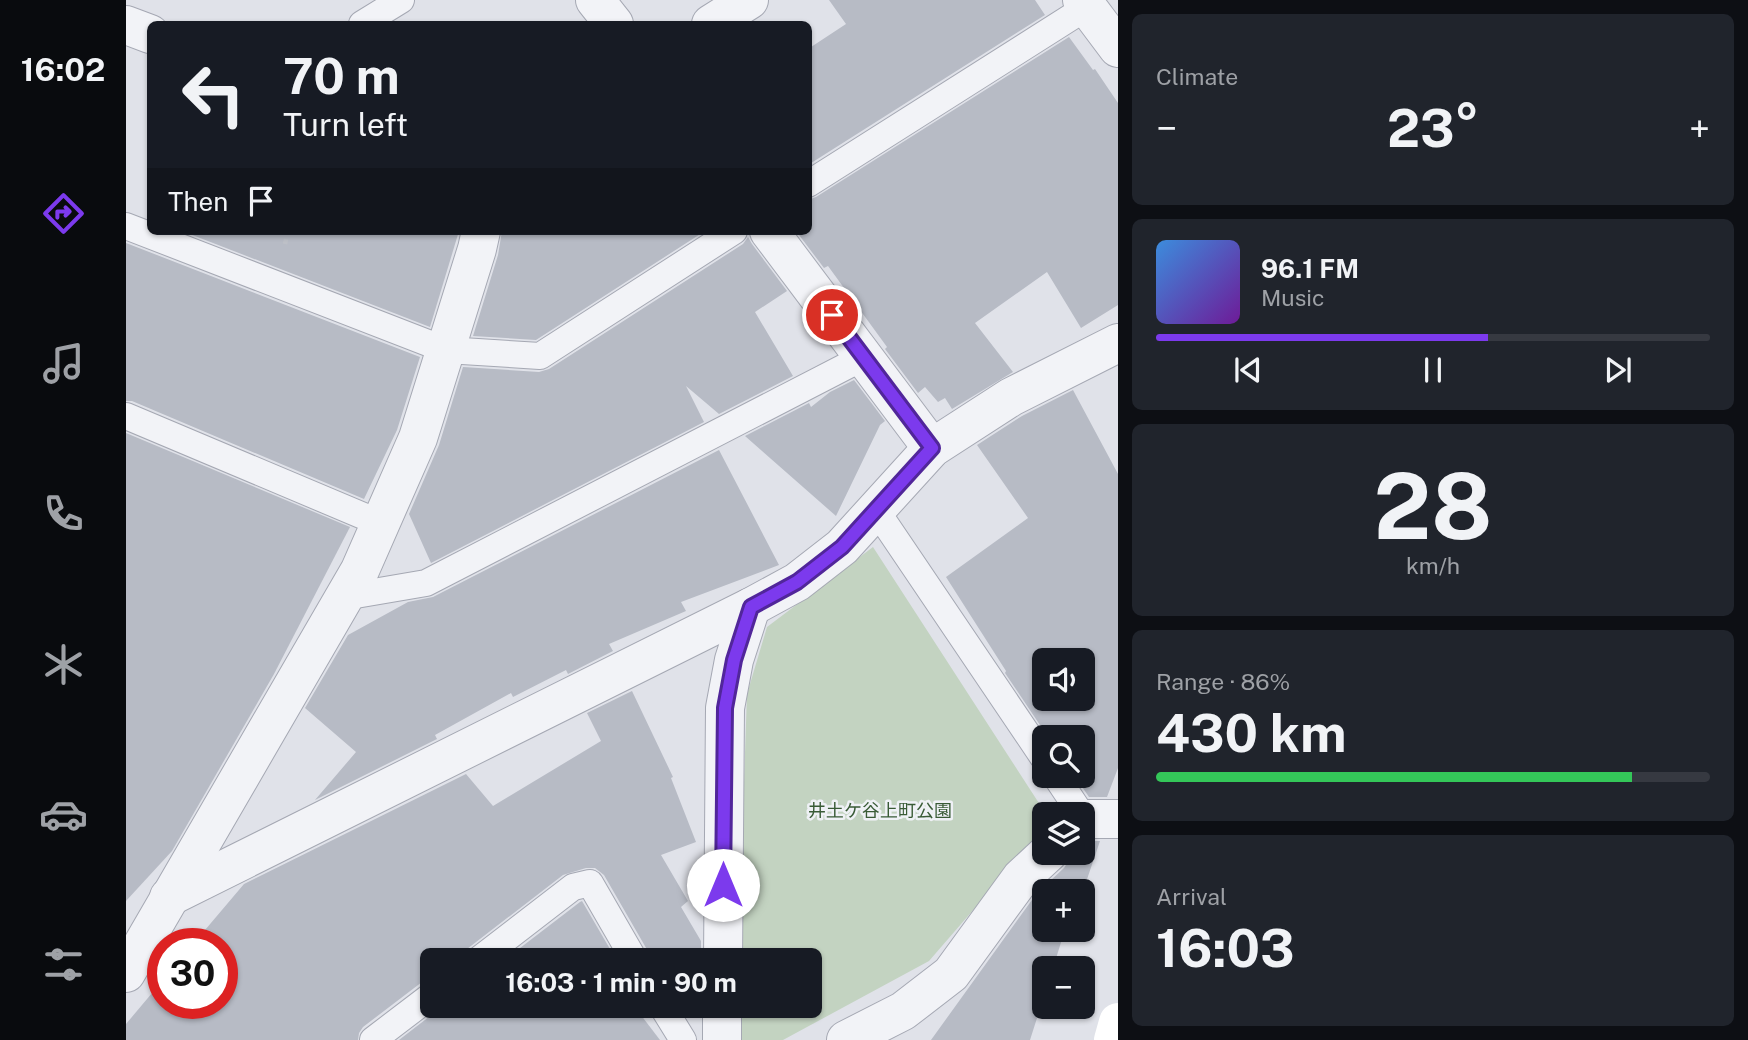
<!DOCTYPE html>
<html lang="en">
<head>
<meta charset="utf-8">
<style>
  body { margin:0; font-family:"Public Sans","Noto Sans JP",sans-serif; background:#20242c; color:#f1f3f6; height:100vh; display:flex; flex-direction:column; font-size:26px; white-space:nowrap }
  * { box-sizing:border-box; margin:0 }
  p { font-size:23px; color:#9ea1a6 }
  .icon { flex:none; width:38px; height:38px; fill:none; stroke:currentColor; stroke-width:2; stroke-linecap:round; stroke-linejoin:round }
  .map { position:relative; flex:1; overflow:hidden }
  .panel { display:flex; flex-direction:column; gap:14px; padding:14px; background:#0d0f14; width:630px }
  .panel>* { flex:none }
  .top-card { position:absolute; left:21px; top:21px; width:665px; height:214px; border-radius:10px; box-shadow:0 2px 5px #0004; background:#171b24; color:#f1f3f6; overflow:hidden }
  .tools { position:absolute; left:906px; top:648px; display:grid; gap:14px }
  .tools a { display:grid; place-items:center; width:63px; height:63px; border-radius:10px; background:#171b24; box-shadow:0 2px 5px #0004; font-size:35px }
  .speed { position:absolute; left:21px; top:928px; display:flex; gap:14px; font-size:35px; font-weight:700; text-align:center }
  .speed>* { display:grid; place-content:center; width:91px; height:91px; border-radius:50%; background:#171b24; box-shadow:0 2px 5px #0004; line-height:1 }
  .speed .limit { border:10px solid #d22; background:#fff; color:#111 }
  .pin { position:absolute; display:grid; place-items:center; width:60px; height:60px; color:#fff; margin:-30px; border:4px solid #fff; border-radius:50%; box-shadow:0 2px 7px #0007 }
  .me { position:absolute; width:77px; margin:-38px; rotate:0deg; stroke-linejoin:round; filter:drop-shadow(0 0 5px #0008) }
  .turn { display:flex; align-items:center; gap:24px; height:147px; padding:0 21px; font-size:32px }
  .turn .icon { width:91px; height:91px; stroke-width:2.5 }
  .turn b { display:block; font-size:49px; line-height:60px }
  .then { display:flex; align-items:center; height:66px; padding:0 21px; background:#0003; gap:14px; font-size:26px }
  .big { font-size:52px; font-weight:700; line-height:1.1 }
  .panel .card { flex:1; display:flex; flex-direction:column; justify-content:center; gap:10px; min-width:0; padding:0 24px; border-radius:10px; background:#20242c }
  .panel .dial { align-items:center; gap:0 }
  .dial b { font-size:91px; line-height:1 }
  .song { display:flex; align-items:center; gap:21px }
  .cover { width:84px; height:84px; border-radius:10px; background:linear-gradient(135deg,hsl(210 70% 55%),hsl(280 70% 35%)) }
  .played { height:7px; border-radius:4px; background:linear-gradient(90deg,#7c3aed 60%,#363941 60%) }
  .keys { display:flex; justify-content:space-around; direction:ltr }
  .heat { display:flex; justify-content:space-between; align-items:center; font-size:38px; direction:ltr }
  .charge { height:10px; border-radius:5px; background:linear-gradient(90deg,#34c759 86%,#363941 0) }
  .trip { position:absolute; left:294px; top:948px; width:402px; height:70px; border-radius:10px; background:#171b24; box-shadow:0 2px 5px #0004; font-weight:700; line-height:70px; text-align:center }
  main { display:flex; flex:1; min-height:0 }
  .menu { display:flex; flex-direction:column; width:126px; justify-content:space-around; align-items:center; background:#090b0e; color:#9ea1a6 }
  .menu .icon { width:49px; height:49px }
  .menu .on { color:#7c3aed }
  .menu b { font-size:32px; color:#f1f3f6 }
  .map>svg:first-child { display:block }
  .green { fill:#c3d3c1 }
  .building { fill:#b7bbc5; fill-rule:evenodd }
  .lines { fill:none; stroke-linecap:round; stroke-linejoin:round }
  .service-casing { stroke:#a5a8b3; stroke-width:28 }
  .minor-casing { stroke:#a5a8b3; stroke-width:40 }
  .path { stroke:#bdc0c7; stroke-width:4.5; stroke-dasharray:5 5; stroke-linecap:butt }
  .service { stroke:#f2f3f7; stroke-width:26 }
  .minor { stroke:#f2f3f7; stroke-width:38 }
  .secondary { stroke:#fff; stroke-width:38 }
  .route-casing { stroke:#51269a; stroke-width:18 }
  .route { stroke:#7c3aed; stroke-width:12 }
  .labels { text-anchor:middle; dominant-baseline:central; stroke-width:5; stroke-linejoin:round; paint-order:stroke }
  .park-label { font-size:18px; fill:#395b36; stroke:#eff1f6 }
</style>
</head>
<body>
<main>
<nav class="menu">
<b>16:02</b>
<svg class="icon on" aria-label="directions" viewBox="0 0 24 24"><path d="M12 3l9 9-9 9-9-9zM9 14v-3h6M13 9l2 2-2 2"/></svg>
<svg class="icon" aria-label="music" viewBox="0 0 24 24"><path d="M9 18V5l10-2v13"/><circle cx="6" cy="18" r="3"/><circle cx="16" cy="16" r="3"/></svg>
<svg class="icon" aria-label="phone" viewBox="0 0 24 24"><path d="M5 4h4l2 5-3 2q2 4 5 5l2-3 5 2v4C11 20 4 13 5 4z"/></svg>
<svg class="icon" aria-label="climate" viewBox="0 0 24 24"><path d="M12 3v18M4 7l16 10M4 17L20 7"/></svg>
<svg class="icon" aria-label="car" viewBox="0 0 24 24"><path d="M5 17H2v-5l4-1 3-4h7l3 4 3 1v5h-3M9 17h6M6 11h13"/><circle cx="7" cy="17" r="2"/><circle cx="17" cy="17" r="2"/></svg>
<svg class="icon" aria-label="filters" viewBox="0 0 24 24"><path d="M4 7h16M4 17h16"/><circle cx="9" cy="7" r="2"/><circle cx="15" cy="17" r="2"/></svg>
</nav>
<div class="map">
<svg width="992" height="1040" viewBox="0 0 992 1040">
  <rect width="100%" height="100%" fill="#e0e2e9"/>
  <!-- green -->
  <path class="green" d="M747,547L920,814L919,827L803,961L657,1040H609L610,1006H684V961H612L621,694L641,627Z"/>
  <!-- building -->
  <g class="building">
    <path d="M703,0H909L919,15L682,165V49L720,24Z"/>
    <path d="M943,37L967,70L969,69L992,103V305L955,328L921,272L849,323L887,372L826,409L819,398L812,402L799,387L792,393L759,349L761,347L702,266L698,268L670,231H682V200L690,197Z"/>
    <path d="M56,231H333L304,327Z"/>
    <path d="M376,231H579L410,340L347,336L372,255Z"/>
    <path d="M622,237L626,244L661,291L629,312L667,376L593,414L560,386L578,422L305,563L283,514L313,445L337,367L413,372L423,369L617,244Z"/>
    <path d="M0,243L294,357L271,430L238,499L6,401H0Z"/>
    <path d="M728,380L759,421L754,425L710,516L619,436L683,403L685,407L704,392Z"/>
    <path d="M947,390L992,474V768L981,797H963L948,775H957V737H922L879,673L880,671L820,577L902,518L851,445L896,416ZM919,660H957V698H919Z"/>
    <path d="M0,433L224,527L148,674L46,851L0,901Z"/>
    <path d="M593,450L653,565L555,602L560,611L483,644L487,651L442,674L440,670L387,697L385,693L309,735L311,739L189,800L230,752L179,708L222,635L282,602L307,597Z"/>
    <path d="M506,691L547,777L545,778L570,842L535,855L562,901L555,907L575,941V961H525L523,953L478,875L469,868H460L437,875L341,949L337,954L336,961H306V980L296,982L237,1027L233,1033L232,1040H0V1024L37,980V1003H96V943H68L118,884L340,774L367,806L475,741L461,713Z"/>
    <path d="M965,841H974L957,891H919V929H944L941,938L937,936L927,968H919V993L904,1040H805L911,893L938,868L944,859V854L947,852H957V844Z"/>
    <path d="M456,901L491,961H377L454,902Z"/>
    <path d="M317,1006H508L534,1040H273Z"/>
  </g>
  <g class="lines">
    <!-- service casing -->
    <g class="service-casing">
      <g id="service">
        <path d="M236,24L275,0"/>
        <path d="M682,184L961,7"/>
        <path d="M0,226L320,350L414,356L608,231"/>
        <path d="M0,416L254,523"/>
        <path d="M750,510L919,760"/>
        <path d="M218,597L300,583L738,357"/>
        <path d="M929,775L955,814"/>
        <path d="M351,961L447,887L464,883L509,961"/>
        <path d="M536,1006L557,1040"/>
        <path d="M247,1040L306,995"/>
      </g>
    </g>
    <!-- minor casing -->
    <g class="minor-casing">
      <g id="minor">
        <path d="M469,0L488,24"/>
        <path d="M956,0L992,48"/>
        <path d="M585,24L623,0"/>
        <path d="M0,25L24,34"/>
        <path d="M643,231L806,448"/>
        <path d="M957,821L959,819H992"/>
        <path d="M43,897L625,607L671,582L716,547L806,448L885,397L992,343"/>
        <path d="M597,961L599,708L608,660L625,607"/>
        <path d="M0,973L234,570L292,438L351,249L355,231"/>
        <path d="M596,1040V1006"/>
        <path d="M720,1040L777,1011L825,974L895,878L923,852"/>
      </g>
    </g>
    <!-- path -->
    <path class="path" d="M159,244L162,231"/>
    <!-- service -->
    <use href="#service" class="service"/>
    <!-- minor -->
    <use href="#minor" class="minor"/>
    <!-- secondary -->
    <path class="secondary" d="M987,1040L992,1022"/>
  </g>
  <g class="lines">
    <!-- route casing -->
    <g class="route-casing">
      <path id="route" d="M597,885L599,708L608,660L625,607L671,582L716,547L806,448L706,315"/>
    </g>
    <!-- route -->
    <use href="#route" class="route"/>
  </g>
  <g class="labels">
    <!-- park labels -->
    <g class="park-label">
      <text x="754" y="810">井土ケ谷上町公園</text>
    </g>
  </g>
</svg>
<div class="tools">
<a><svg class="icon" aria-label="sound" viewBox="0 0 24 24"><path d="M4 9h4l5-4v14l-5-4H4zM17 9q2 3 0 6"/></svg></a>
<a><svg class="icon" aria-label="search" viewBox="0 0 24 24"><circle cx="10" cy="10" r="6"/><path d="M15 15l6 6"/></svg></a>
<a><svg class="icon" aria-label="layers" viewBox="0 0 24 24"><path d="M12 4l9 5-9 5-9-5zM3 14l9 5 9-5"/></svg></a>
<a>+</a>
<a>−</a>
</div>
<div class="speed"><div class="limit">30</div></div>
<div class="pin" style="left:706px;top:315px;background:#d93025"><svg class="icon" aria-label="arrive" viewBox="0 0 24 24"><path d="M6 21V4h12l-3 4 3 4H6"/></svg></div>
<svg class="me" style="left:597px;top:885px" viewBox="-20 -20 40 40"><circle r="19" fill="#fff"/><path d="M0-13L10 11 0 6-10 11z" fill="#7c3aed"/></svg>
<div class="trip">16:03 · 1 min · 90 m</div>
<div class="top-card">
<div class="turn"><svg class="icon" aria-label="left" viewBox="0 0 24 24"><path d="M17 20v-9H6M10 6l-5 5 5 5"/></svg><div><b>70 m</b>Turn left</div></div>
<div class="then">Then<svg class="icon" aria-label="arrive" viewBox="0 0 24 24"><path d="M6 21V4h12l-3 4 3 4H6"/></svg></div>
</div>
</div>
<section class="panel">
<div class="card"><p>Climate</p>
<div class="heat"><a>−</a><b class="big">23°</b><a>+</a></div>
</div>
<div class="card">
<div class="song"><i class="cover"></i><div><b>96.1 FM</b><p>Music</p></div></div>
<div class="played"></div>
<div class="keys"><svg class="icon" aria-label="previous" viewBox="0 0 24 24"><path d="M18 5L8 12l10 7zM5 5v14"/></svg><svg class="icon" aria-label="pause" viewBox="0 0 24 24"><path d="M8 5v14M16 5v14"/></svg><svg class="icon" aria-label="next" viewBox="0 0 24 24"><path d="M6 5l10 7-10 7zM19 5v14"/></svg></div>
</div>
<div class="card dial"><b>28</b><p>km/h</p></div>
<div class="card"><p>Range · 86%</p><b class="big">430 km</b><div class="charge"></div></div>
<div class="card"><p>Arrival</p><b class="big">16:03</b></div>
</section>
</main>
</body>
</html>
